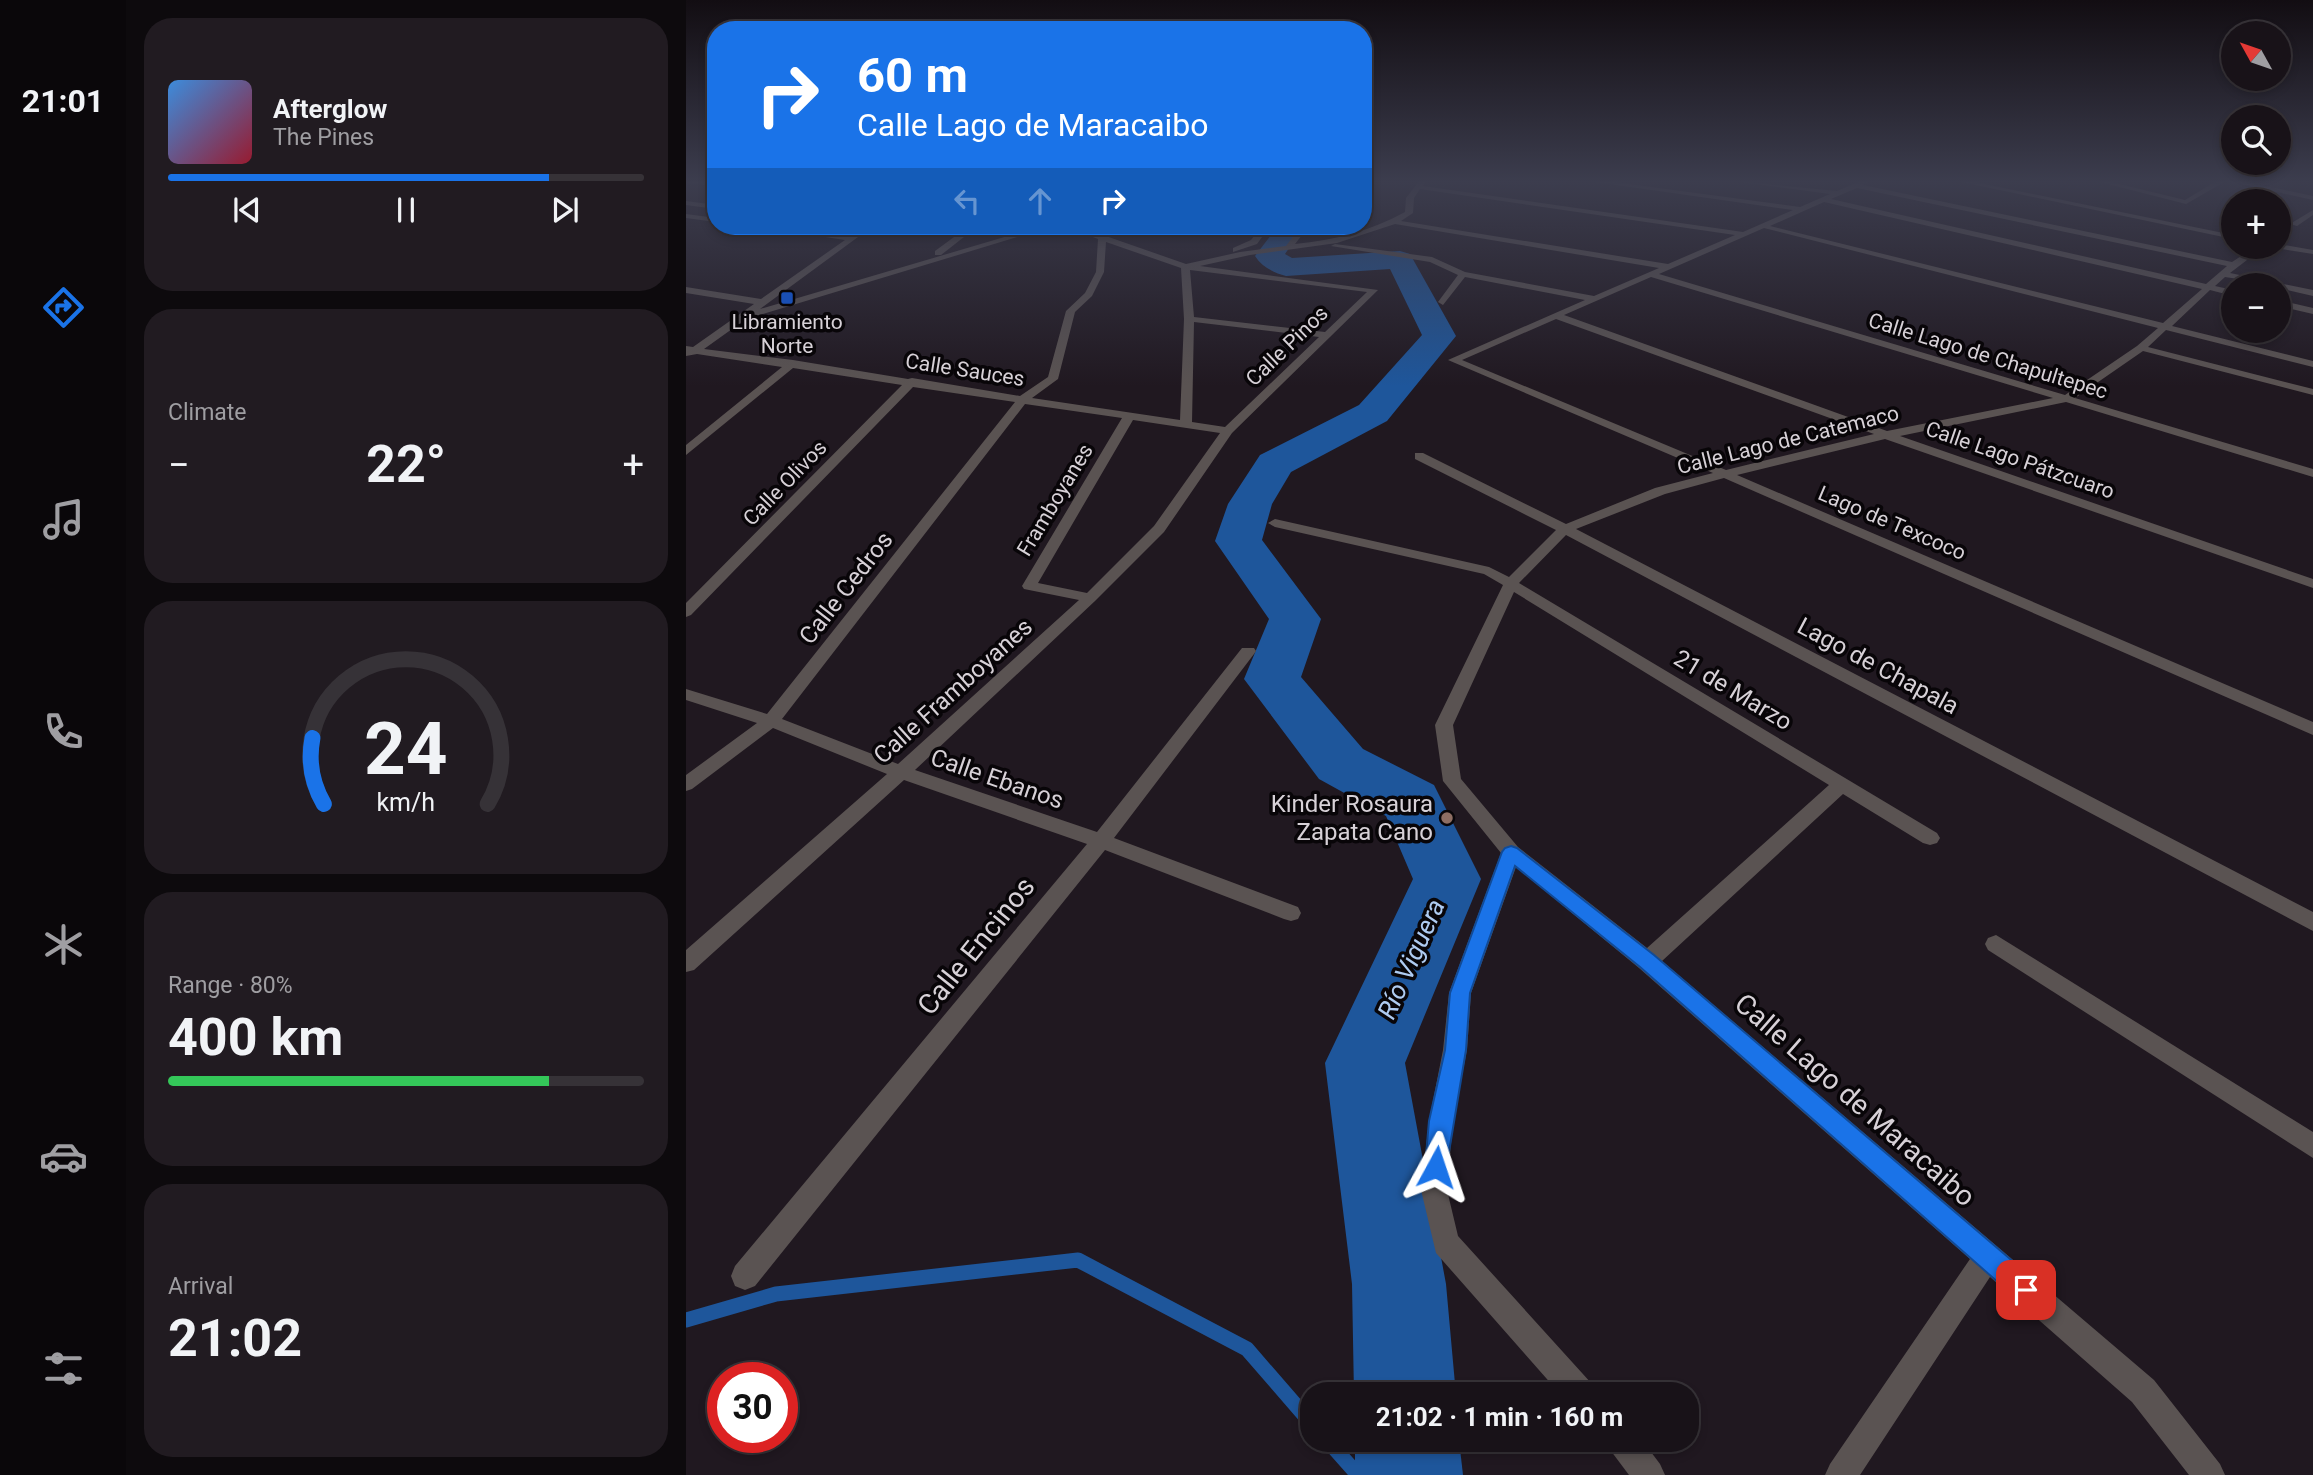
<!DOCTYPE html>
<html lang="en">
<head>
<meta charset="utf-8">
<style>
  body { margin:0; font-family:Roboto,sans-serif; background:#211b21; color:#f1f3f6; height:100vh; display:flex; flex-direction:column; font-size:26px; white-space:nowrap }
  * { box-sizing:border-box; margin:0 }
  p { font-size:23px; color:#9f9ea2 }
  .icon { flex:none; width:38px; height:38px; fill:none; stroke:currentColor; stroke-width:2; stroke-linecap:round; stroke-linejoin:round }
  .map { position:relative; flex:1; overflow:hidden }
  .side { display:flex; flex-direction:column; gap:18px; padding:18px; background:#0d0a0d; width:560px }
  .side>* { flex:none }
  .guide { position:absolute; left:21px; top:21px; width:665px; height:214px; border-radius:28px; box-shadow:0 4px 10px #0003,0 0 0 2px #363237; background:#1a73e8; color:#fff; overflow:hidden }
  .needle { width:46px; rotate:310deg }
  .tools { position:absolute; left:1535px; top:21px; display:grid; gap:14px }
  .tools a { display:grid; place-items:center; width:70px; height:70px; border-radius:50%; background:#181218; box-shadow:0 4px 10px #0003,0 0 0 2px #363237; font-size:35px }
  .speed { position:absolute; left:21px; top:1362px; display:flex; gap:14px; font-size:35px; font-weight:700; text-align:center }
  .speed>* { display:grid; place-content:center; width:91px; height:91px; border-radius:50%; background:#181218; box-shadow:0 4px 10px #0003,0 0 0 2px #363237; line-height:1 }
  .speed .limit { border:10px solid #d22; background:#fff; color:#111 }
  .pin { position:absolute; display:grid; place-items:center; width:60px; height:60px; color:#fff; margin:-30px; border-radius:14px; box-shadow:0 4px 10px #0006 }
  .me { position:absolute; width:77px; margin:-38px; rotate:5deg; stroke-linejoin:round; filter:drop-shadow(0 0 5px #0008) }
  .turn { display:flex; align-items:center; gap:24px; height:147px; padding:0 35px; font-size:32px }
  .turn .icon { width:91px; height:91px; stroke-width:2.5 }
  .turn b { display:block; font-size:49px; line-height:60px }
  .lanes { display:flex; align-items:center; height:66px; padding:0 35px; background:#0003; justify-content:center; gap:35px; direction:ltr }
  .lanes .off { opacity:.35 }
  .big { font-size:52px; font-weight:700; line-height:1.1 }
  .side .widget { flex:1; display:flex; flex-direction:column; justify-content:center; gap:10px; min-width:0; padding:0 24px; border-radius:28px; background:#211b21 }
  .side .dial { align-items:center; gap:0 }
  .dial svg { height:182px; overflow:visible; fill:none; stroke:#363237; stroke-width:7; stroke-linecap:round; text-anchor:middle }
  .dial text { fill:#f1f3f6; stroke:none }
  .song { display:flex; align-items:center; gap:21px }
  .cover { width:84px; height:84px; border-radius:10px; background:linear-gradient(135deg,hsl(210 70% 55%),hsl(350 70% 35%)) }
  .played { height:7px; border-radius:4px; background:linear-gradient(90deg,#1a73e8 80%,#363237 80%) }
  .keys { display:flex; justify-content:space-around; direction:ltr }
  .heat { display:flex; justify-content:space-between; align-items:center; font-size:38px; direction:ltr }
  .charge { height:10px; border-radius:5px; background:linear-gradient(90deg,#34c759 80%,#363237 0) }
  .trip { position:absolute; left:614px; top:1382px; width:399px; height:70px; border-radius:28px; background:#181218; box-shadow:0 4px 10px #0003,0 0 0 2px #363237; font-weight:700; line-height:70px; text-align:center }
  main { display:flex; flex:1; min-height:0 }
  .tabs { display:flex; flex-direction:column; width:126px; justify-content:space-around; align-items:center; background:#0a070a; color:#9f9ea2 }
  .tabs .icon { width:49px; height:49px }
  .tabs .active { color:#1a73e8 }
  .tabs b { font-size:32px; color:#f1f3f6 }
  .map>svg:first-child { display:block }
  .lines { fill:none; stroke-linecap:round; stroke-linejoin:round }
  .stream { stroke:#1e569b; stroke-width:15 }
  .river { fill:#1e569b; fill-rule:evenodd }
  .minor { fill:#5a5352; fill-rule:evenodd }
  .route { fill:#1a73e8; stroke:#114b97; stroke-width:2 }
  .transit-dot { fill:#1a4fb4; stroke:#080508; stroke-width:2.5 }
  .education-dot { fill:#8d6e63; stroke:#080508; stroke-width:2.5 }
  .labels { text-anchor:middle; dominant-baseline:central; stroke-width:7; stroke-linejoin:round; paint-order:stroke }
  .far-poi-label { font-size:21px; fill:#d7d1d7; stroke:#080508 }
  .far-street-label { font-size:21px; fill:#d7d1d7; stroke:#080508 }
  .street-label { font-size:24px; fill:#d7d1d7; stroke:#080508 }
  .poi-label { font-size:24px; fill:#d7d1d7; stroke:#080508; text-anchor:end }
  .water-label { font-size:26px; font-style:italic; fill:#aecbf1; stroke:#080508 }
  .near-street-label { font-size:28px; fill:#d7d1d7; stroke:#080508 }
</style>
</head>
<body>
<main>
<nav class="tabs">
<b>21:01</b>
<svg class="icon active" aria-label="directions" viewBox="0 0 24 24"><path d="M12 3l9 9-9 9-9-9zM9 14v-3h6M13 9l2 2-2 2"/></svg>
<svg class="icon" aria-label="music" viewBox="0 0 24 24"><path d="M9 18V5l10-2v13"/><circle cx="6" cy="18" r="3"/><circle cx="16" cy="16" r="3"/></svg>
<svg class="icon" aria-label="phone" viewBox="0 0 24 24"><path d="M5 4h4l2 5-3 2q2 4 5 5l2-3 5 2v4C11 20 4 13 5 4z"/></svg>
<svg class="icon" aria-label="climate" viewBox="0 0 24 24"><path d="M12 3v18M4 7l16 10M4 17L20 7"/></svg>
<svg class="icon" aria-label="car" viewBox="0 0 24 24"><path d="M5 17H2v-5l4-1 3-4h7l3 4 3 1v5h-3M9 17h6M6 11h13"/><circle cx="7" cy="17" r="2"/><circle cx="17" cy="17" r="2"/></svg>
<svg class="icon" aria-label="filters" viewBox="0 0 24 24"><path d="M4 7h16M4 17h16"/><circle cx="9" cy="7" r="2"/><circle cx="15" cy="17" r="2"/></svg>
</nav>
<section class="side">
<div class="widget">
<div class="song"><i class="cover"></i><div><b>Afterglow</b><p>The Pines</p></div></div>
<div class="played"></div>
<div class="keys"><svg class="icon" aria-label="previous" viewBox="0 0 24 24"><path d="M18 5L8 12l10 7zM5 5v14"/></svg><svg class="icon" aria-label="pause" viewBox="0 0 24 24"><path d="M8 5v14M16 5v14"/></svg><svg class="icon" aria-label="next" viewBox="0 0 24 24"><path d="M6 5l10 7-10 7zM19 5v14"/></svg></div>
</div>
<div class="widget"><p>Climate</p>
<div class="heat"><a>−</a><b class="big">22°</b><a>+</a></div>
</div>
<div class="widget dial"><svg viewBox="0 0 100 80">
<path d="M14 69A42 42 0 1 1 86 69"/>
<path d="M14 69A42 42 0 0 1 9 40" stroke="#1a73e8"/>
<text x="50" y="56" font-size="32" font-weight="700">24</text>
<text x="50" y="72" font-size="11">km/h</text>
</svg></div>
<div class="widget"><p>Range · 80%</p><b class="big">400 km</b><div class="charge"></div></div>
<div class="widget"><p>Arrival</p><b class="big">21:02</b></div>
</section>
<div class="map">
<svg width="1627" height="1475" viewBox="0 0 1627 1475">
  <rect width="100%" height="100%" fill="#201820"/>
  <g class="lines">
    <!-- stream -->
    <g class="stream">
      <path d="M0,1320L90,1294L392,1260L561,1349L626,1424"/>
      <path d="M641,1440L672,1475"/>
    </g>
    <!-- river -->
    <g class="river">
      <path d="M592,226H618L599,254L606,258L714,251L724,254L770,336L701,421L605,472L586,504L576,540L635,619L615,677L677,749L748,785L795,879L719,1063L760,1284L770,1395H668L666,1284L639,1063L727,879L700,816L633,779L558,679L583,619L529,541L542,504L574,455L673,405L736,335L704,269L600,276C588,273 576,267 569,256Z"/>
      <path d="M669,1440H773L777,1475H669Z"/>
    </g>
    <!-- minor -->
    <g class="minor">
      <path d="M0,180L30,182V186L1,183Z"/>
      <path d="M734,180H741L737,186L1057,232L1107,210L895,180H913L1114,207L1144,194L1039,180L1151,191L1177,180H1186L1177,185L1546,262L1569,247H1578L1544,273L1627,290V296L1592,288V285L1539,277L1529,286L1547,290V296L1524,290L1486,326L1627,361V367L1480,330L1462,347L1627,389V395L1457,351L1389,398L1627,469V477L1380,402L1214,436L1627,579V588L1199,439L1051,475L1627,722V735L1038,478L979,494L890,529L1627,912V931L880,535L833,583L1251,833L1254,838L1251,843L1244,845L1237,843L1157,794L976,961L1468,1380L1534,1464L1539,1475H1503L1446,1402L1304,1277L1174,1475H1139L1144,1464L1284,1259L953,968L830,867L785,993L781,1050L767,1121L761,1190L772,1236L906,1384L910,1395H875L750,1253L735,1190L743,1121L757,1050L763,993L815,853L757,781L749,725L817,585L798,574L589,527L582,523L589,519L803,567L823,577L870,530L729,459V453H737L880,524L969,488L1027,473L762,360L899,300L779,277L757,305L752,302L772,275L744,262L645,246L649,244L746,257L779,272L908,296L973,268L709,224L651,243L564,255L514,266L692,290L546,433L478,532L409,601L229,770L411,832L556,648H568L570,651L568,654L428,838L612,907L615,913L612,919L605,921L598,919L419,850L69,1286L59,1290L49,1286L45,1276L49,1266L401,844L218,780L8,970L0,972V950L201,774L87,728L6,789L0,791V775L71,723L0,700V689L81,714L329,402L227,387L5,615L0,617V603L216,385L107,368L0,455V445L96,367L11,354L0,356V346L7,347L68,304L0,293V287L75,299L159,240L68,226L164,236L178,226H187L74,309L356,226H368L60,319L18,349L107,360L222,379L226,378L334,396L362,377L380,311L399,293L410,272L412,239L379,226H390L407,232L441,226L414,234L500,264L554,252L600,246L615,226H623L609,244C649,240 684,231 719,212L720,198ZM1171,188L1541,266L1520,284L1145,199ZM734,189L1049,235L982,264L715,221L727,213L728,198ZM1138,202L1516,289L1477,323L1084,226ZM1078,228L1472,328L1451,346L1379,395L973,274ZM420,242L495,268L498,319L494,420L346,398L372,379L389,312L406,296L418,272ZM504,270L681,292L639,332L508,317ZM965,277L1367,398L1201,431L878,315ZM870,319L1188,434L1040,470L776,360ZM508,322L633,337L539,427L506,422ZM339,404L436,418L336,586L338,589L393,600L212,764L96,719ZM447,420L534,433L468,526L401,593L352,583ZM828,592L1143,785L961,948L832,847L775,779L767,725Z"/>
      <path d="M1266,180H1279L1547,235V239Z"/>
      <path d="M1406,180H1417L1499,200L1532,180H1552L1627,196V200L1540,181L1500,204Z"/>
      <path d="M0,201L30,205V209L0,205Z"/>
      <path d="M1627,210V215L1611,226L1604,224Z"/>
      <path d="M0,214L30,218V222L0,218Z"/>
      <path d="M283,226H292L255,255H249V251Z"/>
      <path d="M576,226H584L571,244L547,252V248L565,240Z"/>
      <path d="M1592,244L1627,250V254L1589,248Z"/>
      <path d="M1592,300L1627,308V314L1592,306Z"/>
      <path d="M1310,935L1627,1132V1158L1302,950L1299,944L1302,938Z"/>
      <path d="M921,1440H956L974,1464L979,1475H943L925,1451Z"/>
    </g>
  </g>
  <!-- sky -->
  <linearGradient id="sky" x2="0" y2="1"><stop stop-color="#120d12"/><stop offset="0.47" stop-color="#3c3d4e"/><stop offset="1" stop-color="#3c3d4e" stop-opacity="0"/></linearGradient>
  <rect width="1627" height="386" fill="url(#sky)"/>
  <!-- route -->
  <path class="route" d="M825,846L831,848L968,955L1350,1281L1353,1290L1350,1299L1340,1303L1331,1299L954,967L829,866L784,993L780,1050L759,1176L750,1179L742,1176L739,1167L743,1121L759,1050L764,993L816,852L819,848Z"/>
  <!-- markers -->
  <rect class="transit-dot" x="94" y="291" width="14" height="14" rx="3.5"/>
  <circle class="education-dot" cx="761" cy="818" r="7"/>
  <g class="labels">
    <!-- far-poi labels -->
    <g class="far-poi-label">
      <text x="101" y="322">Libramiento<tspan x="101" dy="24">Norte</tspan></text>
    </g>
    <!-- far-street labels -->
    <g class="far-street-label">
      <text transform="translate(601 346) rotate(-44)">Calle Pinos</text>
      <text transform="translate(1302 356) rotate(17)">Calle Lago de Chapultepec</text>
      <text transform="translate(279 370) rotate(9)">Calle Sauces</text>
      <text transform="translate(1102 440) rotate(-14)">Calle Lago de Catemaco</text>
      <text transform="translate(1334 460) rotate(19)">Calle Lago Pátzcuaro</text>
      <text transform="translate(99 483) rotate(-46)">Calle Olivos</text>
      <text transform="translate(369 500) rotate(-59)">Framboyanes</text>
      <text transform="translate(1206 523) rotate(23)">Lago de Texcoco</text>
    </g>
    <!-- street labels -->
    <g class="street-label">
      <text transform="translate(160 588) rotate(-52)">Calle Cedros</text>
      <text transform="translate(1192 666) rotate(28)">Lago de Chapala</text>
      <text transform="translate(1047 690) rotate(31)">21 de Marzo</text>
      <text transform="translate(267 691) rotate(-42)">Calle Framboyanes</text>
      <text transform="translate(311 779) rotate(19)">Calle Ebanos</text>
    </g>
    <!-- poi labels -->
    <g class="poi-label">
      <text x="747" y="804">Kinder Rosaura<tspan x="747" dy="28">Zapata Cano</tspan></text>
    </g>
    <!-- water labels -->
    <g class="water-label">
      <text transform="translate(725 959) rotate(-66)">Río Viguera</text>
    </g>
    <!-- near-street labels -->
    <g class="near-street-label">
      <text transform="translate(290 946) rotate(-51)">Calle Encinos</text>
      <text transform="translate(1169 1100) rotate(41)">Calle Lago de Maracaibo</text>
    </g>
  </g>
</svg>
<div class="tools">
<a><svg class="needle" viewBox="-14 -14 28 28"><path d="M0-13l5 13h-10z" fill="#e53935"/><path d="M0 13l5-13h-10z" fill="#9f9ea2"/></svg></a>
<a><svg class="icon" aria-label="search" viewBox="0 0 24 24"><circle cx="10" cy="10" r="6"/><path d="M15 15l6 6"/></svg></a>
<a>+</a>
<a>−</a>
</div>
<div class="speed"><div class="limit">30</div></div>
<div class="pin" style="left:1340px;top:1290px;background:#d93025"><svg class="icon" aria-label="arrive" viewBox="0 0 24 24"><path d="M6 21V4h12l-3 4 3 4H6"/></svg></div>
<svg class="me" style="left:750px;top:1167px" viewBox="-20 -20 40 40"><path d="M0-17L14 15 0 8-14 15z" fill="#1a73e8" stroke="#fff" stroke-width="4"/></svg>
<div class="trip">21:02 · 1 min · 160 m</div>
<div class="guide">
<div class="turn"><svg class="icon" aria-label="right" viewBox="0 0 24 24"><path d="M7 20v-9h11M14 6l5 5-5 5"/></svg><div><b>60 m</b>Calle Lago de Maracaibo</div></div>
<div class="lanes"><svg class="icon off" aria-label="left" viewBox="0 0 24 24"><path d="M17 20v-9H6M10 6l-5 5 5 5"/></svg><svg class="icon off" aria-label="ahead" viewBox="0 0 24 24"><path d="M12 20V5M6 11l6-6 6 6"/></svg><svg class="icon" aria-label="right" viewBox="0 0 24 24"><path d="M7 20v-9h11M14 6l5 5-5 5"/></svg></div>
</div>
</div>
</main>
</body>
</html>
